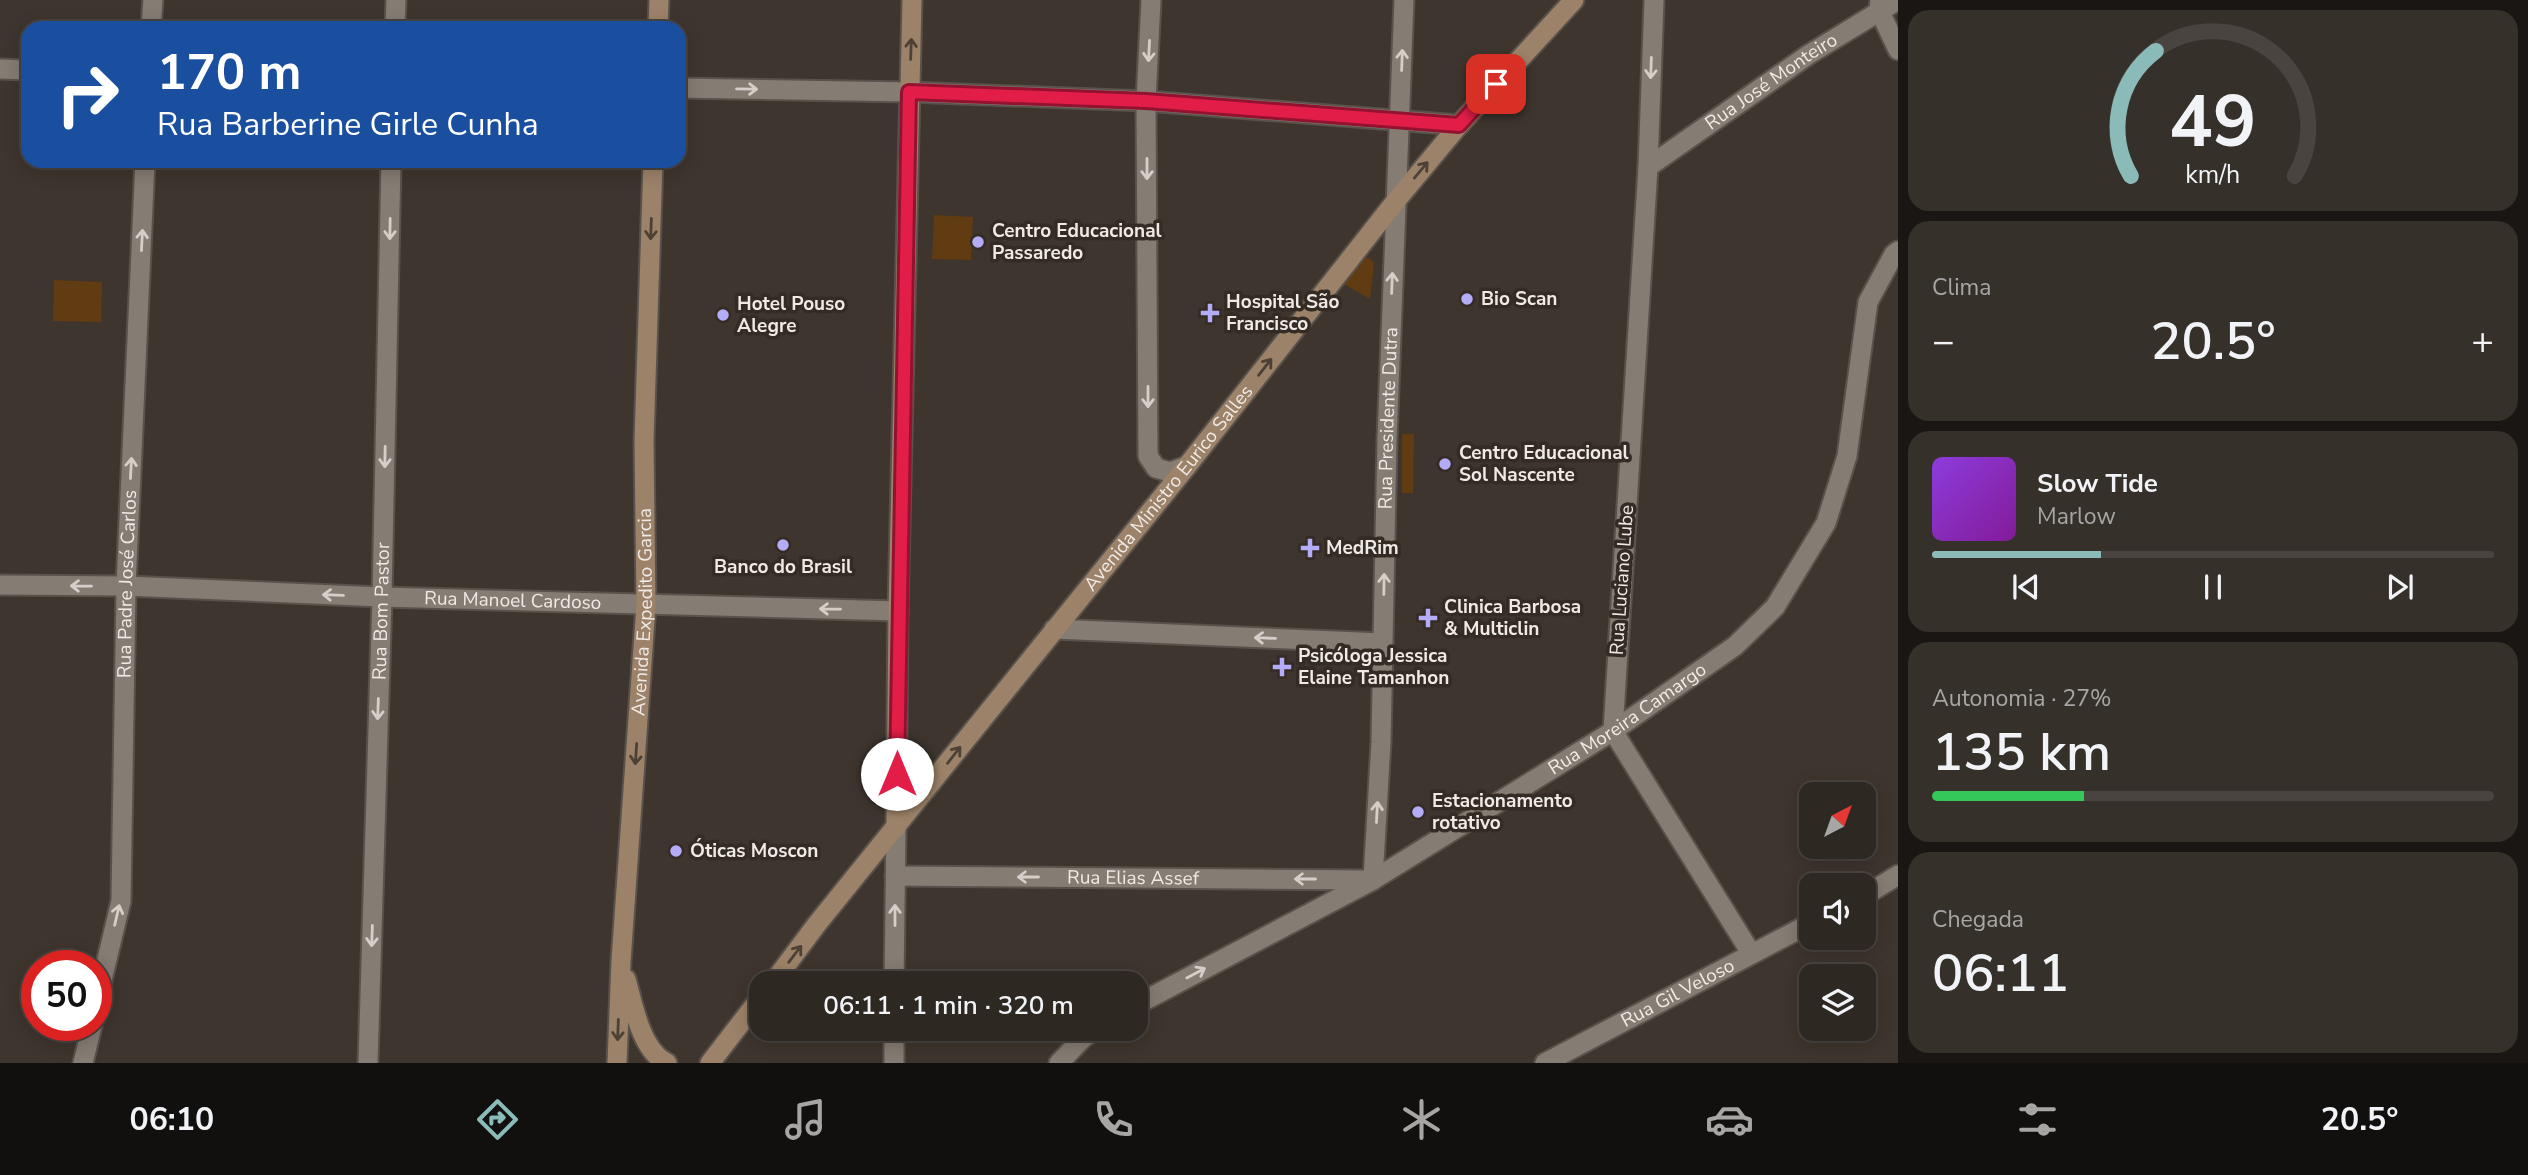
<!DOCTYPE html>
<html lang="pt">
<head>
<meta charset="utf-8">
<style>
  body { margin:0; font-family:"Nunito Sans",sans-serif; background:#36302a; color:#f1f3f6; height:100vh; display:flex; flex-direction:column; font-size:26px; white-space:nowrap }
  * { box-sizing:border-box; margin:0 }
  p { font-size:23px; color:#a7a6a5 }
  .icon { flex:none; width:38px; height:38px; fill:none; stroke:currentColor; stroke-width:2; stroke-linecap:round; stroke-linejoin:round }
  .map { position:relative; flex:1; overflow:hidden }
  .side { display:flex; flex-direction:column; gap:10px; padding:10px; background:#191613; width:630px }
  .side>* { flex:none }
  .banner { position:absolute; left:21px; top:21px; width:665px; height:147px; border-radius:21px; box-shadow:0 4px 18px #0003,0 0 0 2px #494440; background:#1a4fa0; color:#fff; overflow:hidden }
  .needle { width:46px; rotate:41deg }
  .controls { position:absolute; left:1799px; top:782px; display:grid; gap:14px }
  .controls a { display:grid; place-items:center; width:77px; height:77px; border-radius:14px; background:#2e2822; box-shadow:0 4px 18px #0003,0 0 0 2px #494440; font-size:35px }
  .speed { position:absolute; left:21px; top:950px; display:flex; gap:14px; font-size:35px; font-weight:700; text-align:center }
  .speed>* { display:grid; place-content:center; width:91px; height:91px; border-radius:50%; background:#2e2822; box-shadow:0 4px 18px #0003,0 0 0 2px #494440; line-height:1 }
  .speed .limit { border:10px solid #d22; background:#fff; color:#111 }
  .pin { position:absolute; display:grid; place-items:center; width:60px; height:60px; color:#fff; margin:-30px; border-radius:14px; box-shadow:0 4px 10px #0006 }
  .me { position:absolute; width:77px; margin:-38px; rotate:0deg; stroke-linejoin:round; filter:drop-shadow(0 0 5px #0008) }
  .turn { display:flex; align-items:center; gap:24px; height:147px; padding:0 21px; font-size:32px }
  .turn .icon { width:91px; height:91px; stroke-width:2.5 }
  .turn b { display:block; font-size:49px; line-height:60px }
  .big { font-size:52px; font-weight:600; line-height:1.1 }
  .side .tile { flex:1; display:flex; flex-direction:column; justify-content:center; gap:10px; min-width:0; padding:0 24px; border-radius:21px; background:#36302a }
  .side .dial { align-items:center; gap:0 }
  .dial svg { height:182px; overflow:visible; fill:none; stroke:#494440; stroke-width:7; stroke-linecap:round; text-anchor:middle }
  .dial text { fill:#f1f3f6; stroke:none }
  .song { display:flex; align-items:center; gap:21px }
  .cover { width:84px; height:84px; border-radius:10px; background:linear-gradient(135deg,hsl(270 70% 55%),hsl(290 70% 35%)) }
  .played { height:7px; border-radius:4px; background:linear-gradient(90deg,#8bbbb9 30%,#494440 30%) }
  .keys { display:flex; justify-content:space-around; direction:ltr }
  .heat { display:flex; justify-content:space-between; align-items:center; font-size:38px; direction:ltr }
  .charge { height:10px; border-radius:5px; background:linear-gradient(90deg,#34c759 27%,#494440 0) }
  .trip { position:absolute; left:749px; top:971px; width:399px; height:70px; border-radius:21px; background:#2e2822; box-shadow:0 4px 18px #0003,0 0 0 2px #494440; font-weight:600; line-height:70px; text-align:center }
  .tabs { display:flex; height:112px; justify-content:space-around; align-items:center; background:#12100e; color:#a7a6a5 }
  .tabs .icon { width:49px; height:49px }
  .tabs .selected { color:#8bbbb9 }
  .tabs b { font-size:32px; color:#f1f3f6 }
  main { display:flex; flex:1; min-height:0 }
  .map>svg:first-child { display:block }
  .green { fill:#613b11 }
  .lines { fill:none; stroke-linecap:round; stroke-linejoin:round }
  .minor-casing { stroke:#59524c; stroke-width:23 }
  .secondary-casing { stroke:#59524c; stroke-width:23 }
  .minor { stroke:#857c73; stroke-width:19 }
  .secondary { stroke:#9c8268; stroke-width:19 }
  .oneway { stroke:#4d4135 }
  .oneway2 { stroke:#d5cec9 }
  .route-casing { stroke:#92132f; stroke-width:18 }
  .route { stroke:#e11d48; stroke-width:12 }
  .poi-dot { fill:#b5acf8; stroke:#332b24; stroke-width:2.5 }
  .labels { text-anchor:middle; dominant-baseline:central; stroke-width:7; stroke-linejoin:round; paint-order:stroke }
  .street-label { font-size:19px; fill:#f0eae6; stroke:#332b24 }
  .poi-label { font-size:19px; font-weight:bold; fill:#f0eae6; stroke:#332b24; text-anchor:start }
</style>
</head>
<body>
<main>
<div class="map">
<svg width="1898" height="1063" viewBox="0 0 1898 1063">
  <rect width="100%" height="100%" fill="#3e352e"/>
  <!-- green -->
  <g class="green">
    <path d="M934,215L973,217L971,260L932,259Z"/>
    <path d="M1363,256L1371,259L1374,264L1370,299L1342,283Z"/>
    <path d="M54,280L102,282L101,322L53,321Z"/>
    <path d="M1402,434H1414L1413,493H1402Z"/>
  </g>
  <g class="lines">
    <!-- minor casing -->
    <g class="minor-casing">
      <g id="minor">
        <path d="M1151,0L1146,101L1148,456L1156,468L1170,472L1187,466"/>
        <path d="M1654,0L1648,167L1613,731L1751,953"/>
        <path d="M1880,0L1879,10L1898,50"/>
        <path d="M151,28L153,0"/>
        <path d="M395,28L396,0"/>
        <path d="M0,69L28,70"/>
        <path d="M679,88L909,92L1146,101L1459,125"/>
        <path id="s1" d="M1648,167L1808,55L1898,0"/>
        <path id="s2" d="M0,585L126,586L382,597L898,611"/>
        <path d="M1054,629L1383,643"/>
        <path id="s3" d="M895,876L1368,880"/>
        <path id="s4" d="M1373,880L1381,742L1387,439L1404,0"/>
        <path d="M1864,896L1898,875"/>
        <path d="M894,984L896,828"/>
        <path id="s5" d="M96,1005L121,901L126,586L145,161"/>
        <path id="s6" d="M1136,1005L1373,880L1613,731L1735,646L1775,607L1826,523L1847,456L1868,302L1894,254L1898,251"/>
        <path d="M83,1063L92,1026"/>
        <path id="s7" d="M368,1063L382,597L391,161"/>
        <path d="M894,1063V1029"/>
        <path d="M1059,1063L1082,1039L1095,1029"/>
        <path id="s8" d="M1545,1063L1811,923"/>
      </g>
    </g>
    <!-- secondary casing -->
    <g class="secondary-casing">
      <g id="secondary">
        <path d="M658,28L659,0"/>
        <path d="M896,828L898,611L912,0"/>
        <path d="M626,979C633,1004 641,1051 667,1063"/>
        <path id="s9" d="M772,984L817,924L1187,466L1395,202L1459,125L1574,0"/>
        <path id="s10" d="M617,1063L621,961L646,605L644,441L653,161"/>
        <path d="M710,1063L761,997"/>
      </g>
    </g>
    <!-- minor -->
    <use href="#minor" class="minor"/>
    <!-- secondary -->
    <use href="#secondary" class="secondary"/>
  </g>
  <!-- one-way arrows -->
  <defs><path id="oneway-shaft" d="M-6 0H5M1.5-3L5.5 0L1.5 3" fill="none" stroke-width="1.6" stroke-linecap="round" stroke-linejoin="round" transform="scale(1.75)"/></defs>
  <g class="oneway">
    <use href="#oneway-shaft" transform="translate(911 49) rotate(-88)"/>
    <use href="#oneway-shaft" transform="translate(1421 170) rotate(-50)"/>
    <use href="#oneway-shaft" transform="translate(651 229) rotate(92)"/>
    <use href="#oneway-shaft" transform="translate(1265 367) rotate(-52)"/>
    <use href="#oneway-shaft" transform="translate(636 754) rotate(94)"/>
    <use href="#oneway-shaft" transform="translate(954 755) rotate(-52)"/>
    <use href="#oneway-shaft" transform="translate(795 954) rotate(-53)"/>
    <use href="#oneway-shaft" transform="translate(618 1030) rotate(92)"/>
  </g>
  <g class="oneway2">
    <use href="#oneway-shaft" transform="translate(1149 51) rotate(93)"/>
    <use href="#oneway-shaft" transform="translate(1402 60) rotate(-88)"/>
    <use href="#oneway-shaft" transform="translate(1651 68) rotate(92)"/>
    <use href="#oneway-shaft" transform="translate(747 89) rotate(1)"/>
    <use href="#oneway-shaft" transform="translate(1147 169) rotate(90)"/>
    <use href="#oneway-shaft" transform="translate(390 229) rotate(91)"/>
    <use href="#oneway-shaft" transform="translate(142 240) rotate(-87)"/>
    <use href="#oneway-shaft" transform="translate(1392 283) rotate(-88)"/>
    <use href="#oneway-shaft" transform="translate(1148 397) rotate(90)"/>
    <use href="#oneway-shaft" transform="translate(385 457) rotate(91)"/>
    <use href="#oneway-shaft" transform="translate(131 468) rotate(-87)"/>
    <use href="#oneway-shaft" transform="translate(1384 584) rotate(-89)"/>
    <use href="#oneway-shaft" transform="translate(81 586) rotate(-179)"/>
    <use href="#oneway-shaft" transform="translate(333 595) rotate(-178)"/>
    <use href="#oneway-shaft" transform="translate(830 609) rotate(-179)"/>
    <use href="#oneway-shaft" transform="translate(1265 638) rotate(-178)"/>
    <use href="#oneway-shaft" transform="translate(378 709) rotate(92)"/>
    <use href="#oneway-shaft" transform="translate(1377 812) rotate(-87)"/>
    <use href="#oneway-shaft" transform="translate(1028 877) rotate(-180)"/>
    <use href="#oneway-shaft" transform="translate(1305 879) rotate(-180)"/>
    <use href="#oneway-shaft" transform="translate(117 915) rotate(-77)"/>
    <use href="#oneway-shaft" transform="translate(895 915) rotate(-90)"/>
    <use href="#oneway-shaft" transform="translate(372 936) rotate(92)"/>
    <use href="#oneway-shaft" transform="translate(1196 973) rotate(-28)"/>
  </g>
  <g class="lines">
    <!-- route casing -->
    <g class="route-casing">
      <path id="route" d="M897,774L909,92L1146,101L1459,125L1496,84"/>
    </g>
    <!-- route -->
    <use href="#route" class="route"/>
  </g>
  <!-- markers -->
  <g class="poi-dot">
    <circle cx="978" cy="242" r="7"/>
    <circle cx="1467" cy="299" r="7"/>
    <path d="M1206.5 302.5h7v7h7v7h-7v7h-7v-7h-7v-7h7z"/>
    <circle cx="723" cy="315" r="7"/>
    <circle cx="1445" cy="464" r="7"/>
    <circle cx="783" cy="545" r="7"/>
    <path d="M1306.5 537.5h7v7h7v7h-7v7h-7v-7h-7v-7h7z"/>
    <path d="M1424.5 607.5h7v7h7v7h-7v7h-7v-7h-7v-7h7z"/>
    <path d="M1278.5 656.5h7v7h7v7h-7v7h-7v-7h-7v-7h7z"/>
    <circle cx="1418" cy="812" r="7"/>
    <circle cx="676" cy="851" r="7"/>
  </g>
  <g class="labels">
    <!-- street labels -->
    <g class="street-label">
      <text stroke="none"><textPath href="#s1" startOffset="150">Rua José Monteiro</textPath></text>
      <text stroke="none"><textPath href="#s4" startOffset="462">Rua Presidente Dutra</textPath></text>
      <text stroke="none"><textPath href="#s9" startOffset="635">Avenida Ministro Eurico Salles</textPath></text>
      <text transform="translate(1622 580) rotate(-86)">Rua Luciano Lube</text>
      <text stroke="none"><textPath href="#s5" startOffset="424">Rua Padre José Carlos</textPath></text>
      <text stroke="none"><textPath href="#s2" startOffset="513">Rua Manoel Cardoso</textPath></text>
      <text stroke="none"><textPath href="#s7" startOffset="452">Rua Bom Pastor</textPath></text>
      <text stroke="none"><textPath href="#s10" startOffset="452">Avenida Expedito Garcia</textPath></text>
      <text stroke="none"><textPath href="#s6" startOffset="569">Rua Moreira Camargo</textPath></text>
      <text stroke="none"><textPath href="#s3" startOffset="238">Rua Elias Assef</textPath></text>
      <text stroke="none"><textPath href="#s8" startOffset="150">Rua Gil Veloso</textPath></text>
    </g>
    <!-- poi labels -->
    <g class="poi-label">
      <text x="992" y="231">Centro Educacional<tspan x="992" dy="22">Passaredo</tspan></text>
      <text x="1481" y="299">Bio Scan</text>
      <text x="1226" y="302">Hospital São<tspan x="1226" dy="22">Francisco</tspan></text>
      <text x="737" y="304">Hotel Pouso<tspan x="737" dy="22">Alegre</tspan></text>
      <text x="1459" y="453">Centro Educacional<tspan x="1459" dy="22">Sol Nascente</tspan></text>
      <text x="1326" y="548">MedRim</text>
      <text x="783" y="567" text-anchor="middle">Banco do Brasil</text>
      <text x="1444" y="607">Clinica Barbosa<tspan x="1444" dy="22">&amp; Multiclin</tspan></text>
      <text x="1298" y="656">Psicóloga Jessica<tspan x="1298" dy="22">Elaine Tamanhon</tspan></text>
      <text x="1432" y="801">Estacionamento<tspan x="1432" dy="22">rotativo</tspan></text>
      <text x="690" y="851">Óticas Moscon</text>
    </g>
  </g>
</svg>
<div class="controls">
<a><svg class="needle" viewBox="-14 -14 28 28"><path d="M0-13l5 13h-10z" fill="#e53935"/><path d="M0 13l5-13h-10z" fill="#a7a6a5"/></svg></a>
<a><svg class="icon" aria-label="sound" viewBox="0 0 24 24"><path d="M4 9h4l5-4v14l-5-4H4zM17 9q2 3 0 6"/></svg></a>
<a><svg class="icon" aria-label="layers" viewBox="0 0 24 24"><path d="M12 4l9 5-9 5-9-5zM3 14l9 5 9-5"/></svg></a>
</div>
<div class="speed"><div class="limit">50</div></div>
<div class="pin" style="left:1496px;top:84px;background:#d93025"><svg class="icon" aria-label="arrive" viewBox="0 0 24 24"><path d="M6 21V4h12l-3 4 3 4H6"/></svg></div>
<svg class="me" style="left:897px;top:774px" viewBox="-20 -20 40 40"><circle r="19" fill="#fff"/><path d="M0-13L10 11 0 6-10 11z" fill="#e11d48"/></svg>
<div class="trip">06:11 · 1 min · 320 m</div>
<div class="banner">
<div class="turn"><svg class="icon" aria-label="right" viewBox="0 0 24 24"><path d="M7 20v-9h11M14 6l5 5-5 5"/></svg><div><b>170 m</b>Rua Barberine Girle Cunha</div></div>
</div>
</div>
<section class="side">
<div class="tile dial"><svg viewBox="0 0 100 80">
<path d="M14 69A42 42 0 1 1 86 69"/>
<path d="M14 69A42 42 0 0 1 25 14" stroke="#8bbbb9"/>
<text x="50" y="56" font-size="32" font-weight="700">49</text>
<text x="50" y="72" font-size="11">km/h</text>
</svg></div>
<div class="tile"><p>Clima</p>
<div class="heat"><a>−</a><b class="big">20.5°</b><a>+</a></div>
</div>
<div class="tile">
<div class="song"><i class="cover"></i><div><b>Slow Tide</b><p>Marlow</p></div></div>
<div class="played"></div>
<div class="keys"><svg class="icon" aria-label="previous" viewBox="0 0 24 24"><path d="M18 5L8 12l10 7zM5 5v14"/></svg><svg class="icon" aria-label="pause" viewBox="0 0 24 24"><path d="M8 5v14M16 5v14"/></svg><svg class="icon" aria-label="next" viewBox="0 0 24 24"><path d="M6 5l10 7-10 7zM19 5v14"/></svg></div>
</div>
<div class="tile"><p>Autonomia · 27%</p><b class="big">135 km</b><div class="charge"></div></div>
<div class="tile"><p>Chegada</p><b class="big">06:11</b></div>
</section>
</main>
<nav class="tabs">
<b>06:10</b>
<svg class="icon selected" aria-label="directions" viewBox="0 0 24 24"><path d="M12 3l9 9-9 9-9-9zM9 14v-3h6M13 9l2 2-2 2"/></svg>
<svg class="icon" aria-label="music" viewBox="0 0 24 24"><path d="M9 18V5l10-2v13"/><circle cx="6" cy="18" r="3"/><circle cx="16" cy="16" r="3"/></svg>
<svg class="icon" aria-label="phone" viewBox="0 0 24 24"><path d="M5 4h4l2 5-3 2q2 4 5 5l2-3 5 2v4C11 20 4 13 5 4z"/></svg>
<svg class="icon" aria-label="climate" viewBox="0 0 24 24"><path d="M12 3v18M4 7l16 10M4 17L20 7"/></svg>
<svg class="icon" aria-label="car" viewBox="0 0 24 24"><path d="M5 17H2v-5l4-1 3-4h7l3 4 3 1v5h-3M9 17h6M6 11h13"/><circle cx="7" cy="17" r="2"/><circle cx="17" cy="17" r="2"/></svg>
<svg class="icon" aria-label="filters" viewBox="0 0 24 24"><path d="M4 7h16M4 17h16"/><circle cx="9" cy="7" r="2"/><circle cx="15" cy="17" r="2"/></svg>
<b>20.5°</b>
</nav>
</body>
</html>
